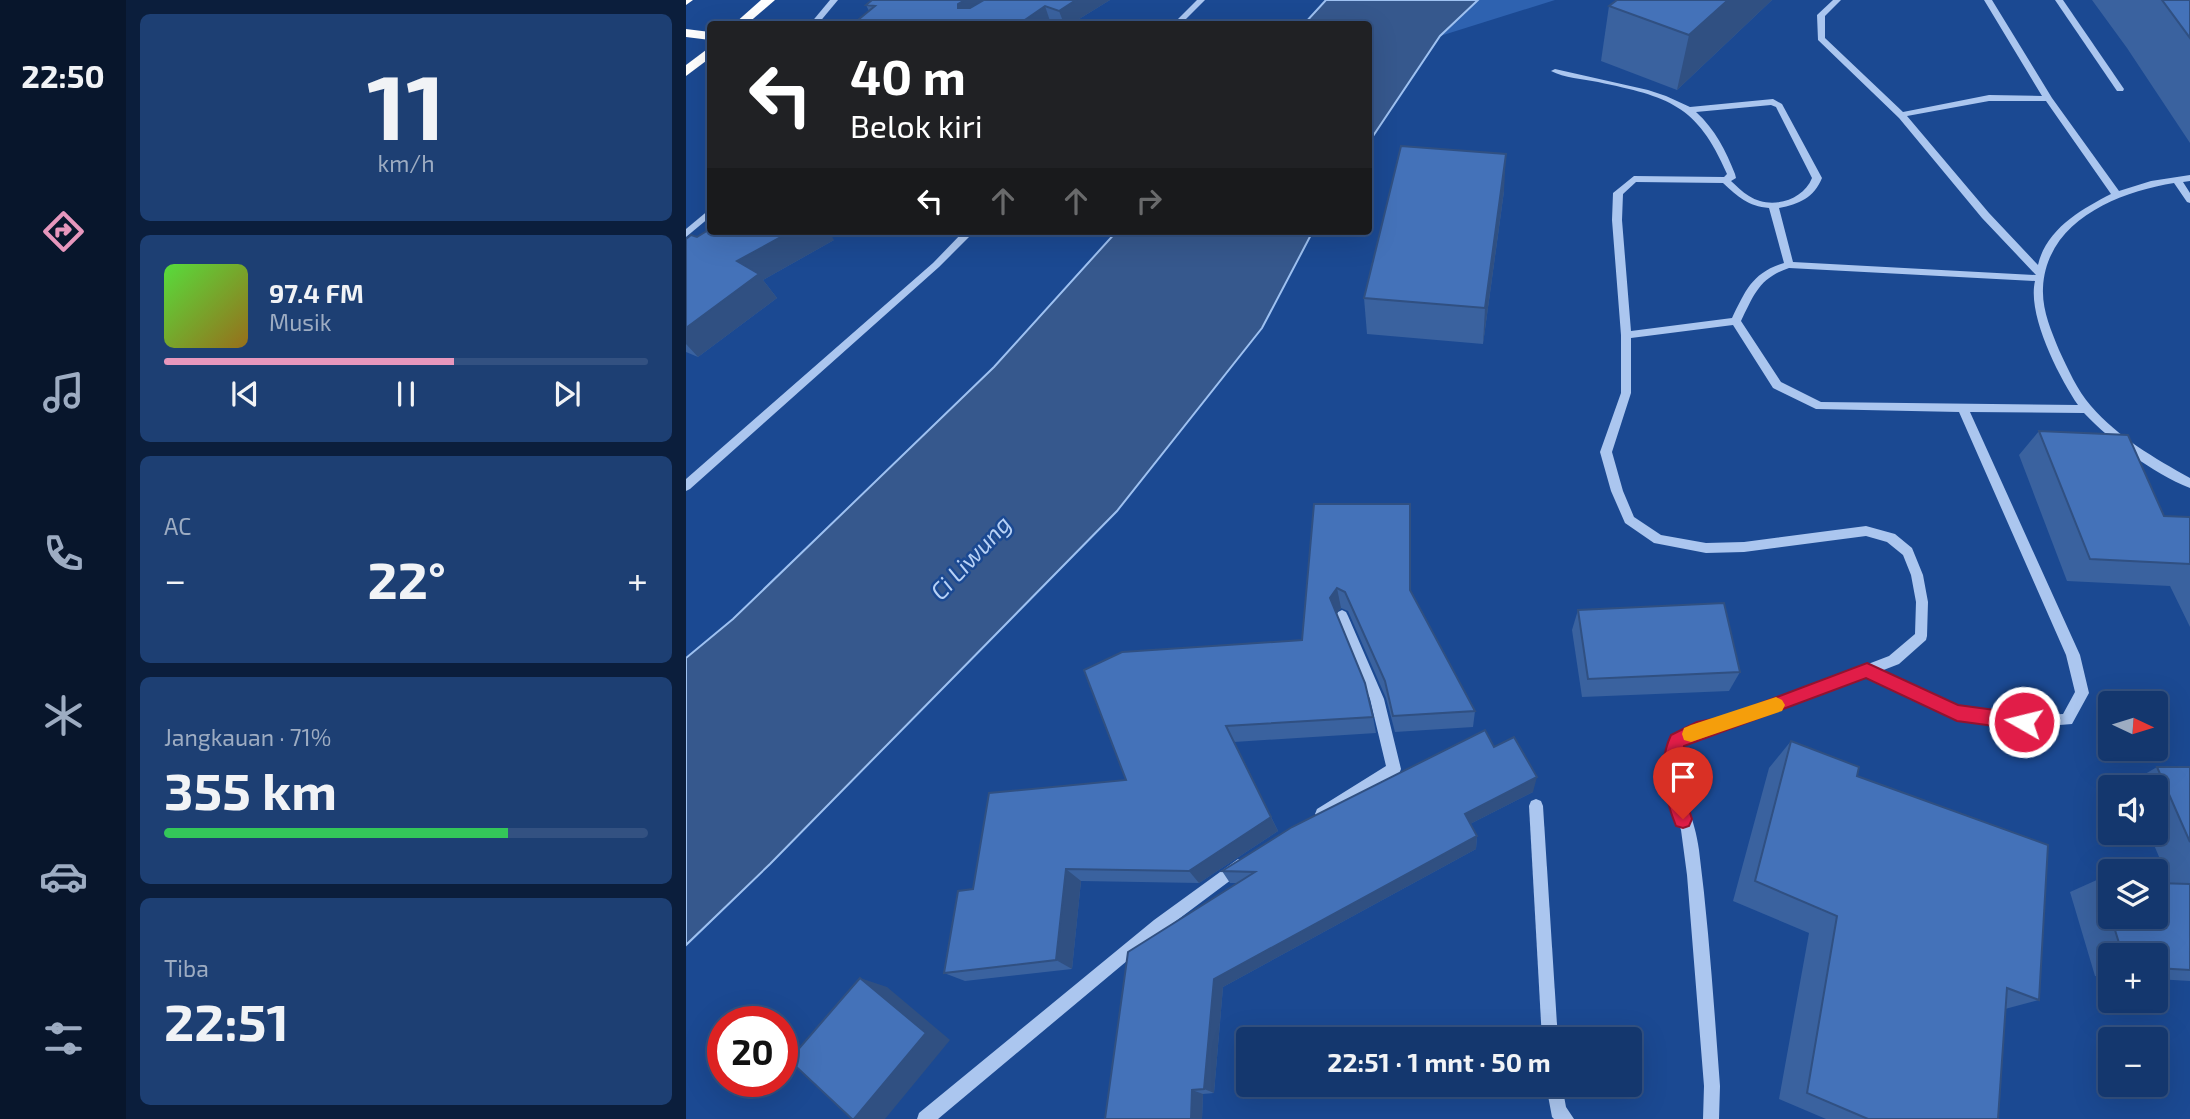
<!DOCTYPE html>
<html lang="id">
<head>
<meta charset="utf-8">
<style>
  body { margin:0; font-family:"Exo 2",sans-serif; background:#1d3f73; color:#f1f3f6; height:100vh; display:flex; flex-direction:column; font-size:26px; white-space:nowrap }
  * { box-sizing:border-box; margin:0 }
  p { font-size:23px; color:#9dacc2 }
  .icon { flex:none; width:38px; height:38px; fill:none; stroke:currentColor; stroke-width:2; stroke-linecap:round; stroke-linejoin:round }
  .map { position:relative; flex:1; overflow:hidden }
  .sheet { display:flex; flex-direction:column; gap:14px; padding:14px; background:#0b1e3c; width:560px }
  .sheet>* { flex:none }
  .hud { position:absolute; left:21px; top:21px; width:665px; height:214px; border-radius:7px; box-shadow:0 7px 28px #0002,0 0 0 2px #335181; background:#202124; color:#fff; overflow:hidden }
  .needle { width:46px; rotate:94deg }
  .tools { position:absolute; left:1412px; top:691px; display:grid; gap:14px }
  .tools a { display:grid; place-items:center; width:70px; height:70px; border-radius:7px; background:#14376e; box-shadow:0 7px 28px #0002,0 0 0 2px #335181; font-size:35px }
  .speed { position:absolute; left:21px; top:1006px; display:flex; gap:14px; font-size:35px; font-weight:700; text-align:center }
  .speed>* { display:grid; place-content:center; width:91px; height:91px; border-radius:50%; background:#14376e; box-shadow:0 7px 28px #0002,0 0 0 2px #335181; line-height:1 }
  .speed .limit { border:10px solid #d22; background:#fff; color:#111 }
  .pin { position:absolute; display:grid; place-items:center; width:60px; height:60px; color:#fff; margin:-72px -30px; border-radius:50% 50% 50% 0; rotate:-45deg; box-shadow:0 0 7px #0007 }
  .pin .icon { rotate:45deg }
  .me { position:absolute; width:77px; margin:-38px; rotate:278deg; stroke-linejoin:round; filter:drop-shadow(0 0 5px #0008) }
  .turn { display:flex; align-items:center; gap:24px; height:147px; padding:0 28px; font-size:32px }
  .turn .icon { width:91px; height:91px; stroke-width:2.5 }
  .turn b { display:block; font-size:49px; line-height:60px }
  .lanes { display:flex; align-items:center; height:66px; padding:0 28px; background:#0003; justify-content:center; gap:35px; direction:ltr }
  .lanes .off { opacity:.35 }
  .big { font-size:52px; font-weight:700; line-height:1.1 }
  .sheet .widget { flex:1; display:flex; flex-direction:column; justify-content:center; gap:10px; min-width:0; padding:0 24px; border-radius:10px; background:#1d3f73 }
  .sheet .dial { align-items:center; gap:0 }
  .dial b { font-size:91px; line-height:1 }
  .song { display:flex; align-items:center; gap:21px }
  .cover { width:84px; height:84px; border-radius:10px; background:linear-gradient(135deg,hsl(110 70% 55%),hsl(40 70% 35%)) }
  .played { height:7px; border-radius:4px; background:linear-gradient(90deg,#e797bd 60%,#335181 60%) }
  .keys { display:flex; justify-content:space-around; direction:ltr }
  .heat { display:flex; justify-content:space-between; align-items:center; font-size:38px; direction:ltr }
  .charge { height:10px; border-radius:5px; background:linear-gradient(90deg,#34c759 71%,#335181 0) }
  .trip { position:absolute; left:550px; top:1027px; width:406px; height:70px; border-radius:7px; background:#14376e; box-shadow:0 7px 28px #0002,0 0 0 2px #335181; font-weight:700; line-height:70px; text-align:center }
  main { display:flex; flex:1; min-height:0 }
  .tab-bar { display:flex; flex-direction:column; width:126px; justify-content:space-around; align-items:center; background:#08162c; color:#9dacc2 }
  .tab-bar .icon { width:49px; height:49px }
  .tab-bar .selected { color:#e797bd }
  .tab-bar b { font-size:32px; color:#f1f3f6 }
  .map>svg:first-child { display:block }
  .green { fill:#2e62b0 }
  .water { fill:#36588d; stroke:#9ec1f1; stroke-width:2 }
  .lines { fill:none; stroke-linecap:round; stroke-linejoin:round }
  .minor { fill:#abc6ef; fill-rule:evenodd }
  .highway { fill:#fff; fill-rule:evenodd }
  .wall { fill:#3a629f }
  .shaded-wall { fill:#305082 }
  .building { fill:#4472b9; stroke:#305082; stroke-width:2 }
  .route { fill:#e11d48; stroke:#92132f; stroke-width:2 }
  .slow { fill:#f59e0b }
  .labels { text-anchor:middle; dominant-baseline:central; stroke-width:5; stroke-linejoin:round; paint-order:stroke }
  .water-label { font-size:24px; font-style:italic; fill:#b7d1f6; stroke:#1b4992 }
</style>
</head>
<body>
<main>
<nav class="tab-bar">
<b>22:50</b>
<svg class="icon selected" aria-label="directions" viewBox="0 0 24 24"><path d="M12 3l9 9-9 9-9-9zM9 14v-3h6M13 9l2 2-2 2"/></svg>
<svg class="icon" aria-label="music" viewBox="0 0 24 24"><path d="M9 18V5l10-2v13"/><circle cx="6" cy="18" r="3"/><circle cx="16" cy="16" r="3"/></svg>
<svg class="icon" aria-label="phone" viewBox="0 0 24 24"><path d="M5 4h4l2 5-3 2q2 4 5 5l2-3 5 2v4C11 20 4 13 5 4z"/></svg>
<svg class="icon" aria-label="climate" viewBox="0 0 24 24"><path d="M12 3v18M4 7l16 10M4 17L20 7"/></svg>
<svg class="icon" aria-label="car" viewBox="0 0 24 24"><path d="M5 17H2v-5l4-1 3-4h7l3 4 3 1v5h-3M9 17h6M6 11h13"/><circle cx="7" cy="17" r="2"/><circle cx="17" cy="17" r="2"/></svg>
<svg class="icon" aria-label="filters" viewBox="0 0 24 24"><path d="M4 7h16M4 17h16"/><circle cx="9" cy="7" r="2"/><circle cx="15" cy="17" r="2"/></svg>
</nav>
<section class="sheet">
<div class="widget dial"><b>11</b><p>km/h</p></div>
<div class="widget">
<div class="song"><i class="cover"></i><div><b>97.4 FM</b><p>Musik</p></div></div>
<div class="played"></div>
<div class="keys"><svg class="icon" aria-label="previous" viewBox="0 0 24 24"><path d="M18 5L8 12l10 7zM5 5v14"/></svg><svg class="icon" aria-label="pause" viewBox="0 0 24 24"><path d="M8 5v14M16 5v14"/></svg><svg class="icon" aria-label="next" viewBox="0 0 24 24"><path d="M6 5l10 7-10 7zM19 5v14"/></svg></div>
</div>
<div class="widget"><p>AC</p>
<div class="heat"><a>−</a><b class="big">22°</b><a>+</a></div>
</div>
<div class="widget"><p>Jangkauan · 71%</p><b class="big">355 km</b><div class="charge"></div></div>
<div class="widget"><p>Tiba</p><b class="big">22:51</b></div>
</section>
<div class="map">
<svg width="1504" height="1119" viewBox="0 0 1504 1119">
  <rect width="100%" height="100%" fill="#1b4992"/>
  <!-- green -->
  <path class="green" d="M792,0H869L754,36Z"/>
  <!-- water -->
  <g class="water">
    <path d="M640,0H792L754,36L683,142L682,24H618Z"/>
    <path d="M431,231H627L576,328L431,511L84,864L0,945V658L47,619L308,367Z"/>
  </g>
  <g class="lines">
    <!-- minor -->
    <g class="minor">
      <path d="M144,0H152L132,24H124Z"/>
      <path d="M511,0H519L495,24H487Z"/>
      <path d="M1147,0H1155L1139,16V38L1217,112L1303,95L1356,96L1298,0H1306L1366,98L1433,191L1465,181L1504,175V181L1497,182L1504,193V203L1501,202L1488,183C1432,192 1360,221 1357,288C1356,310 1365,330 1373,350C1382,369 1391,390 1405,406C1432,437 1468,458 1504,478V488C1466,473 1426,442 1398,413L1284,412L1394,655L1403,693L1386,724L1338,728L1271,719L1180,677L1038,731L1013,737L997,745C988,787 1008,810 1013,850C1023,928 1028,1007 1034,1086L1033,1119H1017L1018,1086L1001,875L995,830L983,795L979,771L984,741L986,736L1011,725L1038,719L1203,656L1229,634L1230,602L1225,575L1217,555L1201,542L1180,536L1058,552L1020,553L968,543L939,523L925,491L914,452L935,393V335L926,220L927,193L948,176L1038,177L1041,174C1011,104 982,97 912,82C897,79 878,78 865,71L869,69L962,90L980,96L1004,107L1087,99L1096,104L1136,178C1128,198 1113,204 1093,208L1107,262L1350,275L1296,218L1213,118L1132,40L1131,15ZM1303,101H1360L1425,194C1396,209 1360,229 1352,265L1303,213L1221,116ZM1085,105L1090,107L1126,178C1117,201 1084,210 1063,196C1056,192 1051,186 1045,181L1050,178L1049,174C1040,151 1029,129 1010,112ZM950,182L1037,183C1052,197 1062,206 1083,208L1098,263C1066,273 1060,290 1046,318L945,331L936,220L937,194ZM1103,268L1349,281C1341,315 1373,377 1392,405L1135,402L1095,382L1055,321C1068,295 1073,278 1103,268ZM1047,325L1087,388L1130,409L1273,412L1380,655L1389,692L1377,714L1338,716L1272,707L1195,671L1213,664L1240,640L1241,636L1242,602L1237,575L1226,548L1209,534L1180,526L1058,542L1020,543L975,535L948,517L937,491L926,452L945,393V338Z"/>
      <path d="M1369,0H1377L1438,89L1437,91H1431Z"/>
      <path d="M24,209V217L0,237V229Z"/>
      <path d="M278,231H289L253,267L4,489L0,491V479L247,263Z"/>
      <path d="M656,610L660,612L662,616L698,699L715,769L713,774L636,821L631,819L629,814L631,809L700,766L684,699L650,616L652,612Z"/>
      <path d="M850,799L855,801L857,806L872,1040H856L843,806L845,801Z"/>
      <path d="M552,859L557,861L559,866L557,871L478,930L252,1119H231L233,1113L468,920Z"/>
      <path d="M860,1085H876L880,1107L888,1119H868L866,1117Z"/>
    </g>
    <!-- highway -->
    <g class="highway">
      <path d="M0,0H7L0,5Z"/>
      <path d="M75,0H89L61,24H48Z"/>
      <path d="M0,29L24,32V40L0,37Z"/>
      <path d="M24,47V58L0,76V65Z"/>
    </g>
  </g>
  <!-- wall -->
  <g class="wall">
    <path d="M184,0H424L385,24H368L183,11L180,5L184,2Z"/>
    <path d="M931,0H1086L991,90L915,61L923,6Z"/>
    <path d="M1406,0H1504V143L1441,48Z"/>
    <path d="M818,191L797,344L681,334L678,298Z"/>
    <path d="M11,237L148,240L77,280L91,298L12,357L0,352V239Z"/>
    <path d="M1353,431L1478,516L1504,517V627L1484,586L1381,581L1333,455Z"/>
    <path d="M628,504H724L725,592L789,711L787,727L709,732L700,698L662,611L655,608L650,613L687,717L690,733L548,742L592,831L513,883L395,881L386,969L279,981L258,973L287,889L440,780L616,640Z"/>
    <path d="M892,610L1054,672L1043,691L896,697L886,630Z"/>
    <path d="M1105,741L1171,776L1353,1000L1319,1009L1312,1119H1140L1093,1099L1123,933L1047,901L1083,768Z"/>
    <path d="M808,747L847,792L784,824L791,836L790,849L537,987L528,1093L517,1094L516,1119H419L551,883H544L536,871Z"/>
    <path d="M1471,767H1504V981L1470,979V956H1424V977L1409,976L1384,892L1413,879L1484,883L1463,833H1470V788H1443L1442,784Z"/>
  </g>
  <!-- shaded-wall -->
  <g class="shaded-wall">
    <path d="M279,0H315L280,22L272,8V4Z"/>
    <path d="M390,0H424L385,24H378L373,11Z"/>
    <path d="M1042,0H1086L991,90L1003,35Z"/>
    <path d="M359,6L365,24H333Z"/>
    <path d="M820,154L818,191L797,344L799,308Z"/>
    <path d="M106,231H143L148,240L77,280L91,298L12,357L0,344V328L51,261Z"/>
    <path d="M724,504L725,525V609L724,590Z"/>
    <path d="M651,588L655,608L648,617L644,598Z"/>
    <path d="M851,777L847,792L778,827L779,814Z"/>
    <path d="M585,817L592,831L513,883L503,871Z"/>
    <path d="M791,836L790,849L537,987L528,1093L518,1089L528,979Z"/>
    <path d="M380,869L395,881L386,969L370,960Z"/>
    <path d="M174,978L201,987L264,1040L199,1119H168Z"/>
    <path d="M506,1090L517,1094L516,1119H505Z"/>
  </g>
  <!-- building -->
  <g class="building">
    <path d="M186,0H279L272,4V8H284L298,0H390L373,11L359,6L333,24H167L189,6L180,5Z"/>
    <path d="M931,0H1042L1003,35L923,6Z"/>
    <path d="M1476,0H1504V38Z"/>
    <path d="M715,146L820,154L799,308L678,298Z"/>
    <path d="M24,229V231H106L51,261L73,274L0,328V239L5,235L11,237Z"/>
    <path d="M1353,431L1442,435L1478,516L1504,517V564L1404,559Z"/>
    <path d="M628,504H724V590L789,711L707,716L699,681L659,592L651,588L644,598L679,683L687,717L540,726L585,817L503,871L380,869L370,960L258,973L272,891L287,889L303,793L440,780L398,670L436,652L616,640Z"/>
    <path d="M1038,603L1054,672L902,679L892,610Z"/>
    <path d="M799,730L808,747L828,737L851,777L779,814L791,836L528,979L518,1089L506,1090L505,1119H419L442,952L569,872L536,871L606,827Z"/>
    <path d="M1105,741L1173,767L1171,776L1362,845L1353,1000L1321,988L1312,1119H1182L1121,1093L1151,916L1069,881Z"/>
    <path d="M1471,767H1504V842Z"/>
    <path d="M1413,879L1424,880V916Z"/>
    <path d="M1470,883L1504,884V970L1470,968V956H1437L1425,917H1470Z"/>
    <path d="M174,978L240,1033L168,1119H166L103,1060Z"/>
  </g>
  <!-- route -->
  <path class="route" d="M1181,663L1272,705L1338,714L1345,716L1347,722L1345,728L1338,730L1271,721L1180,678L998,746C991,771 998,795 1006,819L1003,826L997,828L990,826C978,796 971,765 985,735L1011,722L1038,717Z"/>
  <!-- slow -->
  <path class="slow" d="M1090,697L1096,700L1099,705L1096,711L1005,742L998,740L996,734L998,728L1005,725Z"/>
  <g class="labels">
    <!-- water labels -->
    <g class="water-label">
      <text transform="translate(284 557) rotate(-47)">Ci Liwung</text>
    </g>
  </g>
</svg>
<div class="tools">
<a><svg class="needle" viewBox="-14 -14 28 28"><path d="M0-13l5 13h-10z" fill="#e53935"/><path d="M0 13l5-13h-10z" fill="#9dacc2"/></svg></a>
<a><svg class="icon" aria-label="sound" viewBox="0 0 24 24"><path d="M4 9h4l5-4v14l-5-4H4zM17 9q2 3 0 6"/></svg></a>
<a><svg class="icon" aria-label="layers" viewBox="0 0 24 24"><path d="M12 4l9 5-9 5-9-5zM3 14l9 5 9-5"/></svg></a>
<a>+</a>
<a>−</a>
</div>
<div class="speed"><div class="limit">20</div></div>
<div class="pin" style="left:997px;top:819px;background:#d93025"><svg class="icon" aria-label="arrive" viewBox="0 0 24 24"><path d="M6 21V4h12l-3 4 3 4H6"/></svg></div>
<svg class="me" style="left:1338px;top:722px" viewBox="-20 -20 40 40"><circle r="17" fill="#e11d48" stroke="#fff" stroke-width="3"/><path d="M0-11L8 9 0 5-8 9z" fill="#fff"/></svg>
<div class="trip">22:51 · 1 mnt · 50 m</div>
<div class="hud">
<div class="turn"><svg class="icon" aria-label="left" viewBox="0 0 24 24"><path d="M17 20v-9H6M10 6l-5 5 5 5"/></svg><div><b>40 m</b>Belok kiri</div></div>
<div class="lanes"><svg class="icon" aria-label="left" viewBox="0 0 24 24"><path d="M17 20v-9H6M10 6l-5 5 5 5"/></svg><svg class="icon off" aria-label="ahead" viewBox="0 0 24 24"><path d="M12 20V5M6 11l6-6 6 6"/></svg><svg class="icon off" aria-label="ahead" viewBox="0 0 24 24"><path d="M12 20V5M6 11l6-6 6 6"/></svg><svg class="icon off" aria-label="right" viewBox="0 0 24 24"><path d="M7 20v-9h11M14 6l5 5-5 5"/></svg></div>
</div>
</div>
</main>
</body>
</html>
